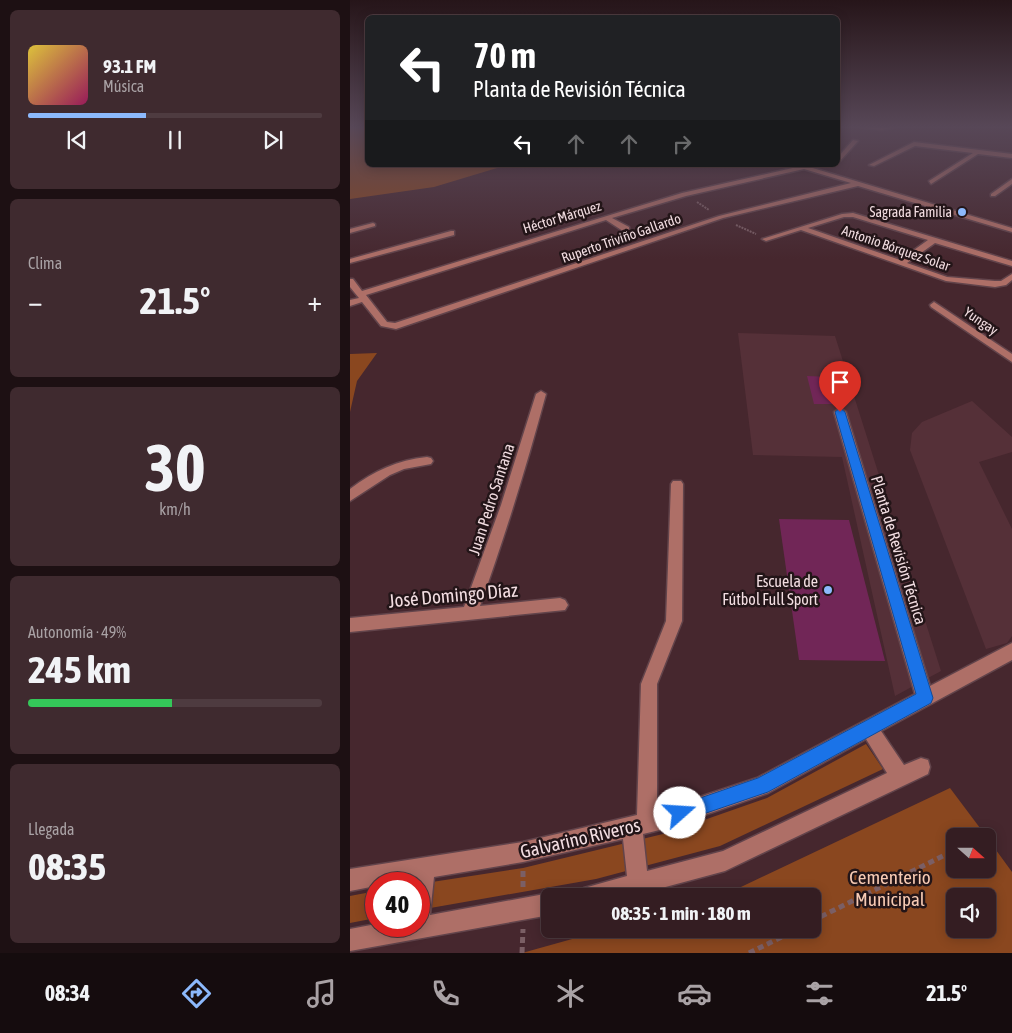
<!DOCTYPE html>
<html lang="es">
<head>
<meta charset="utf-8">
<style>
  body { margin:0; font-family:"Asap Condensed",sans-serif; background:#3f2a2f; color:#f1f3f6; height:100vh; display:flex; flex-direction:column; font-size:19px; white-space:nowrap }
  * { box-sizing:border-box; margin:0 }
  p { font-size:16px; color:#a9a2a5 }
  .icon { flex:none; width:28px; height:28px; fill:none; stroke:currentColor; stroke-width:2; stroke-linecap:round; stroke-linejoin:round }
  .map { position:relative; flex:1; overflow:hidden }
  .drawer { display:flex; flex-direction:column; gap:10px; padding:10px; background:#1d1013; width:350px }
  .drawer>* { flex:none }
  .guide { position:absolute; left:15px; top:15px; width:475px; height:152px; border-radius:8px; box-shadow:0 2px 12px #0003,0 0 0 1px #4e3b40; background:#202124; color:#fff; overflow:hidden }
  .needle { width:32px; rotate:111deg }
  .tools { position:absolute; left:596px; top:828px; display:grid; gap:10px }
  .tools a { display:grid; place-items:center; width:50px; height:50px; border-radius:8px; background:#341d22; box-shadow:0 2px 12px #0003,0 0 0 1px #4e3b40; font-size:25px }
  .speed { position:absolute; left:15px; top:872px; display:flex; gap:10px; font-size:25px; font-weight:700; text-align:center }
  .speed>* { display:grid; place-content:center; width:65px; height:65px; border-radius:50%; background:#341d22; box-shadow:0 2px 12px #0003,0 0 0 1px #4e3b40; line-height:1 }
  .speed .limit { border:8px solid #d22; background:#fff; color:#111 }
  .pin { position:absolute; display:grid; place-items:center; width:42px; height:42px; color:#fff; margin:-51px -21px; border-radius:50% 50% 50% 0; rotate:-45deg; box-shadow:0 0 5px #0007 }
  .pin .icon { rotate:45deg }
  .me { position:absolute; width:55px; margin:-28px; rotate:71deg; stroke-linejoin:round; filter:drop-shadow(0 0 4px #0008) }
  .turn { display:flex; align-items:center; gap:18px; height:105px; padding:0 25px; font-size:22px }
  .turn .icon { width:65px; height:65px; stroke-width:2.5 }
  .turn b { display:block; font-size:35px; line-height:42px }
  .lanes { display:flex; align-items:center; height:48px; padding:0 25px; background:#0003; justify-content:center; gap:25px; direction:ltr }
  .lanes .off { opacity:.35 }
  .big { font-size:38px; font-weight:700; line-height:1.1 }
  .drawer .tile { flex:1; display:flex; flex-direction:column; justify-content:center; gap:8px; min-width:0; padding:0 18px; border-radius:8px; background:#3f2a2f }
  .drawer .dial { align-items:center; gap:0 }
  .dial b { font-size:65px; line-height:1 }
  .song { display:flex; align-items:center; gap:15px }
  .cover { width:60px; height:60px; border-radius:8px; background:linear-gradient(135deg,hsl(50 70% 55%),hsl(330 70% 35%)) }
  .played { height:5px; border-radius:2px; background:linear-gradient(90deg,#8cb9fc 40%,#4e3b40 40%) }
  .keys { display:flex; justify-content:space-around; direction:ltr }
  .heat { display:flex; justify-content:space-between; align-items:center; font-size:28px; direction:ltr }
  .charge { height:8px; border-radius:4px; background:linear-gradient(90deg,#34c759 49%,#4e3b40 0) }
  .trip { position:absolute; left:191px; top:888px; width:280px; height:50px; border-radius:8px; background:#341d22; box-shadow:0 2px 12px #0003,0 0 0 1px #4e3b40; font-weight:700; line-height:50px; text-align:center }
  .menu { display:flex; height:80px; justify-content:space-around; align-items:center; background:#150c0e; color:#a9a2a5 }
  .menu .icon { width:35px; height:35px }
  .menu .current { color:#8cb9fc }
  .menu b { font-size:22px; color:#f1f3f6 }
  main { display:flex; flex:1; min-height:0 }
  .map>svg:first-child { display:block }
  .built { fill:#553038 }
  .green { fill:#8a471f; fill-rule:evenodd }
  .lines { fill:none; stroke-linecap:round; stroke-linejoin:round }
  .stream { stroke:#300436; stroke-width:2.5 }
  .building { fill:#712657 }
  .minor-casing { stroke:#62444b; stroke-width:3 }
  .path-far1 { stroke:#7b5f65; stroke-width:2; stroke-dasharray:2 1; stroke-linecap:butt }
  .path { stroke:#7b5f65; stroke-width:5; stroke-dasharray:6 4; stroke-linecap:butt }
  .minor { fill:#ae6f67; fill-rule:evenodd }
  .route { fill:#1a73e8; stroke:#114b97 }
  .poi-dot { fill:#8cb9fc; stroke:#231518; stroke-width:2 }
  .labels { text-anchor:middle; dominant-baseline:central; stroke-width:5; stroke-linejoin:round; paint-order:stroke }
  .far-poi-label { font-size:14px; fill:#f2dde1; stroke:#231518; text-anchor:end }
  .far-street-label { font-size:14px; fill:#f2dde1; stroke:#231518 }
  .street-label { font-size:16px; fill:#f2dde1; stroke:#231518 }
  .poi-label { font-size:16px; fill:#f2dde1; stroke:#231518; text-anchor:end }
  .near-street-label { font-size:19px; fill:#f2dde1; stroke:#231518 }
  .near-park-label { font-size:19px; fill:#f8cbb4; stroke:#231518 }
</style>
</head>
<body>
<main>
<section class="drawer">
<div class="tile">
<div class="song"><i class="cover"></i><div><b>93.1 FM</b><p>Música</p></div></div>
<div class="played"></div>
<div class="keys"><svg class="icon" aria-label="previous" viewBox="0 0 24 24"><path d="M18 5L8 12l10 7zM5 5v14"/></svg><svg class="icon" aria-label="pause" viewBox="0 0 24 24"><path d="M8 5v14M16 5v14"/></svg><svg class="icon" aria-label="next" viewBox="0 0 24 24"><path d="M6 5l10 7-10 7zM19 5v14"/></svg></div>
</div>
<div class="tile"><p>Clima</p>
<div class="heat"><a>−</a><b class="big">21.5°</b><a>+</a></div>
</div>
<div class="tile dial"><b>30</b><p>km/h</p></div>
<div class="tile"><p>Autonomía · 49%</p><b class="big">245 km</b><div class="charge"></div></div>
<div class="tile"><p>Llegada</p><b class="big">08:35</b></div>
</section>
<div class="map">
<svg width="662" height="953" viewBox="0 0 662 953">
  <rect width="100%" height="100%" fill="#46272e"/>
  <!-- built -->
  <g class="built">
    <path d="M388,333L485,336L591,671L545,696L492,457L403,455Z"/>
    <path d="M622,401L662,437V452L629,462L662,529V636L657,643L636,649L560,450L562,433L572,422Z"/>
  </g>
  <!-- green -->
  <g class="green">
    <path d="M0,126H17L18,165H157L84,187L0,199Z"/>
    <path d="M27,353L7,381L0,412V354Z"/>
    <path d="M516,744L533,769L370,846L246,879L69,910V884L173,868L317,833L417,798Z"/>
    <path d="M600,788L636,836H605V869H638V839L662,872V953H172L258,929H462V896H372ZM638,896V929H605V896Z"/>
    <path d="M26,891V918L0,923V896Z"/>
  </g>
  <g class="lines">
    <!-- stream -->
    <path class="stream" d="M659,126H662"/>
  </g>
  <!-- building -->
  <g class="building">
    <path d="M457,376L482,377L490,404H464Z"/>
    <path d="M429,519L499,520L535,661L449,660Z"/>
  </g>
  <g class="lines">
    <!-- minor casing -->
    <g class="minor-casing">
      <g id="minor">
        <path d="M500,126L532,128L550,126L532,130Z"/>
        <path d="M503,140L508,141L490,161L488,162V157Z"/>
        <path d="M564,142L662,154V158L628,154L581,184L579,181L623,153L565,146L524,166L519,165Z"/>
        <path d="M444,165L456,166L662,228V232L508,186L373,218L46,329L31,326L12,302L0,306V300L9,298L0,287V279H3L12,291L332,193L447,167ZM454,169L501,183L369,216L45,323L37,322L16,295L256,220L273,231H279V227L262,218L336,196Z"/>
        <path d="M662,179V184L645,196H641V194Z"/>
        <path d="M503,213L662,261V266L585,243L557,263L597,277L645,281H651L662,274V280L656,285L645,287L596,281L451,230L416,241L412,239L492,214ZM494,217H503L578,240L550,260L458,228Z"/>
        <path d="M23,223L25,224V226L0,233V229Z"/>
        <path d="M101,231H104V235L0,263V259Z"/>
        <path d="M584,302L662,354V362L581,307L580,305Z"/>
        <path d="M191,391L196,394C177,465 155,536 130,606L210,598L215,600L218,605L215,610L0,632V618L114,607L151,505L186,394Z"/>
        <path d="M490,408L496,412L580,686L662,643V660L531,731L554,765L571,758L578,760L580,767L578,774L375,871L282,896H231L234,888L277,876L273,839L173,862L84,877L80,915L200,893L208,896H200V915L0,951V929L26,924V926H69V884H62L63,880L26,884V886L0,891V869L173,842L287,815L291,684L316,621L321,484L323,481H331L333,484L332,621L307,684V811L407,778L565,694L484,412ZM516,739L537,773L373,851L297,871L293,834L314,829L418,793Z"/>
        <path d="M77,457L81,458L83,461L81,464L54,469L40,475L0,501V489C24,471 47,460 77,457Z"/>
      </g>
    </g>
    <!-- path-far1 -->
    <g class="path-far1">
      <path d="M347,202L359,210"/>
      <path d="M386,225L406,234"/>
    </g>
    <!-- path -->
    <g class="path">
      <path d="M173,871V890"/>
      <path d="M462,921L605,850"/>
      <path d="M172,953L173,929"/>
      <path d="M399,953L448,929"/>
    </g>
    <!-- minor -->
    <use href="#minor" class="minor"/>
  </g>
  <!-- sky -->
  <linearGradient id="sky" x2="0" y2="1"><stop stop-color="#261519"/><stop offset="0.49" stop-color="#574757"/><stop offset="1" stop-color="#574757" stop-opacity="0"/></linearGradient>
  <rect width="662" height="259" fill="url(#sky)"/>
  <!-- route -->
  <path class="route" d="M490,408L495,412L583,698L581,703L418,792L330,822L324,820L321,813L324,807L408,778L566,694L485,412Z"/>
  <!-- markers -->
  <g class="poi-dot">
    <circle cx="612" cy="212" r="5"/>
    <circle cx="478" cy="590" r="5"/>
  </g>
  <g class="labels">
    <!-- far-poi labels -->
    <g class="far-poi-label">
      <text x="602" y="212">Sagrada Familia</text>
    </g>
    <!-- far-street labels -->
    <g class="far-street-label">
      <text transform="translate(212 217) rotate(-17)">Héctor Márquez</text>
      <text transform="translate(271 238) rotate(-19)">Ruperto Triviño Gallardo</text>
      <text transform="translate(546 248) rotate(19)">Antonio Bórquez Solar</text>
      <text transform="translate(631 321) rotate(34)">Yungay</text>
    </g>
    <!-- street labels -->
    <g class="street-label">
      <text transform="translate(141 499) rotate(-72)">Juan Pedro Santana</text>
      <text transform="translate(549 550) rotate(73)">Planta de Revisión Técnica</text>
    </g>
    <!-- poi labels -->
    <g class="poi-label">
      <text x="468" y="581">Escuela de<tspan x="468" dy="18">Fútbol Full Sport</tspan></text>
    </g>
    <!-- near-street labels -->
    <g class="near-street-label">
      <text transform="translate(103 595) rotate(-5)">José Domingo Díaz</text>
      <text transform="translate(230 838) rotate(-13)">Galvarino Riveros</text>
    </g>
    <!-- near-park labels -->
    <g class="near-park-label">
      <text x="540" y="877">Cementerio<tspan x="540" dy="22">Municipal</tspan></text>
    </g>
  </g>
</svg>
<div class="tools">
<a><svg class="needle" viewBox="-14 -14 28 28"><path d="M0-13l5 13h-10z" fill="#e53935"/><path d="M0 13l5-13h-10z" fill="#a9a2a5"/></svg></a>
<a><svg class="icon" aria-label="sound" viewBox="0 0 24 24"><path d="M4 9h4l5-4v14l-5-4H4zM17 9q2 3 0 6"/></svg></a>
</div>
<div class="speed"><div class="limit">40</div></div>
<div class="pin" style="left:490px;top:412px;background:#d93025"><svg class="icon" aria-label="arrive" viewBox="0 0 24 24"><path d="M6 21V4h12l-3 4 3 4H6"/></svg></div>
<svg class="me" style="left:330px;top:813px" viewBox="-20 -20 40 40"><circle r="19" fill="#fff"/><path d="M0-13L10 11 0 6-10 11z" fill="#1a73e8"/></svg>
<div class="trip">08:35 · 1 min · 180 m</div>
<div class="guide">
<div class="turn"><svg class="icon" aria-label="left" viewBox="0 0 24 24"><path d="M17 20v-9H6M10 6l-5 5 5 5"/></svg><div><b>70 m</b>Planta de Revisión Técnica</div></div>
<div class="lanes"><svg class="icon" aria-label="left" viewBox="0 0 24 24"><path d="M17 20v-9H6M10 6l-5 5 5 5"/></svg><svg class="icon off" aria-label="ahead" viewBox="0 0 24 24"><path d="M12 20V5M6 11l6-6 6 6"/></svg><svg class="icon off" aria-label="ahead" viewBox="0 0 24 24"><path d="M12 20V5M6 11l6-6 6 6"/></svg><svg class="icon off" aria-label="right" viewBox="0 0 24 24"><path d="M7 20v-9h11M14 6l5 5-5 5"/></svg></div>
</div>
</div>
</main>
<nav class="menu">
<b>08:34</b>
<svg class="icon current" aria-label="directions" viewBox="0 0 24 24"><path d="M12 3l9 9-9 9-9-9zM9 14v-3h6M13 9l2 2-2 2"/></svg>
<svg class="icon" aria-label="music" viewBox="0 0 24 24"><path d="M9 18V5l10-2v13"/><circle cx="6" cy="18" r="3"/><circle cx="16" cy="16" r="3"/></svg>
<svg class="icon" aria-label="phone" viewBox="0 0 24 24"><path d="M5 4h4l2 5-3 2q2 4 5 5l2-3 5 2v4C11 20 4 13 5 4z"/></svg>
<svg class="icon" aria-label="climate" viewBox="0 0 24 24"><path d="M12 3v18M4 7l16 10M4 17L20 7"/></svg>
<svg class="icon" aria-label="car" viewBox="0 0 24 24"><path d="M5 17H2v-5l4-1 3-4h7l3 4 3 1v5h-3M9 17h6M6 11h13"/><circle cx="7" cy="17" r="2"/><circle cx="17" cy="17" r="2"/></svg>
<svg class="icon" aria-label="filters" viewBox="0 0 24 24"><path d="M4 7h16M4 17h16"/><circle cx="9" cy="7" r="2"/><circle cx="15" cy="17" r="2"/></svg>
<b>21.5°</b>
</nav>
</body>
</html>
